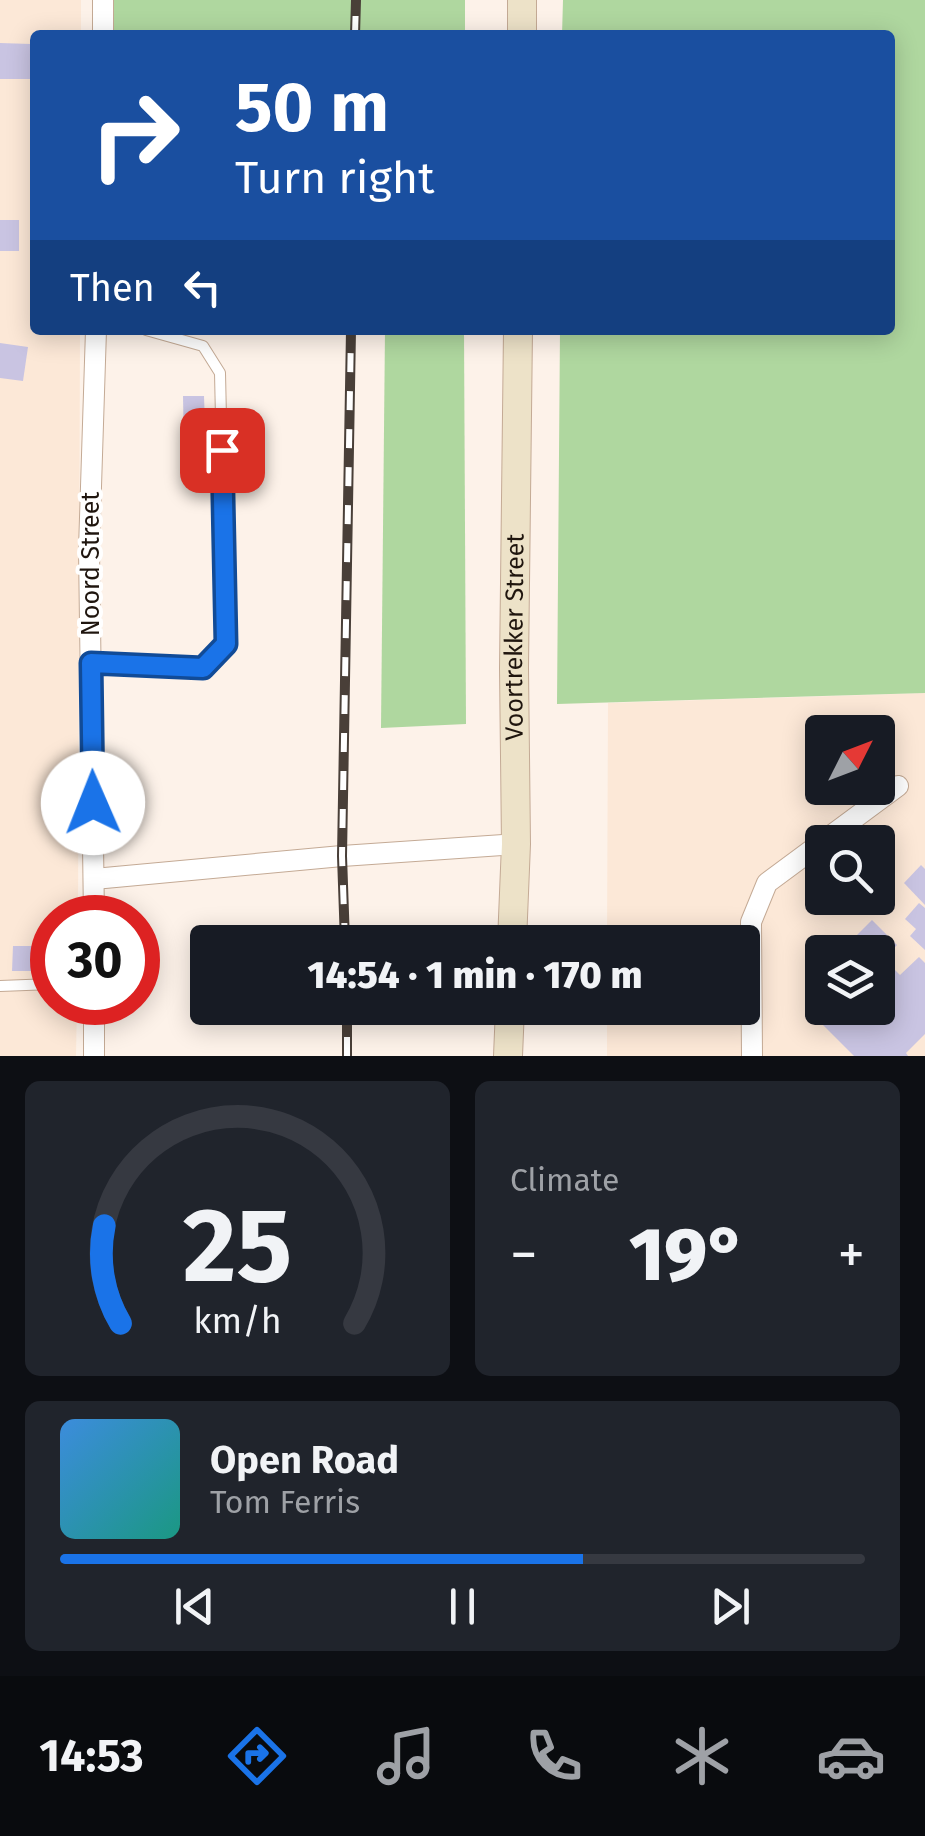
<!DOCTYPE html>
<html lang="en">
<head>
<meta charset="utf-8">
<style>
  body { margin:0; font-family:"Fira Sans",sans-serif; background:#20242c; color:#f1f3f6; height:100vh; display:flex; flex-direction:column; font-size:38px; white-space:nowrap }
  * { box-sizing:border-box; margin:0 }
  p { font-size:32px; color:#9ea1a6 }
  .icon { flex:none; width:55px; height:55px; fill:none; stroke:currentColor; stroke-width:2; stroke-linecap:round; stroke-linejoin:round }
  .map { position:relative; height:1056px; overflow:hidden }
  .drawer { display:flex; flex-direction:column; gap:25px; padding:25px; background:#0d0f14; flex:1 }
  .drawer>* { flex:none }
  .guide { position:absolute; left:30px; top:30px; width:865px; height:305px; border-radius:10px; box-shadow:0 5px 25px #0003; background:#1a4fa0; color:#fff; overflow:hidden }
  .needle { width:65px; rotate:48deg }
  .fabs { position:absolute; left:805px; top:715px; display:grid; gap:20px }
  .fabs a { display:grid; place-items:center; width:90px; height:90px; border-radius:10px; background:#171b24; box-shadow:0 5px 25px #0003; font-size:50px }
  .speed { position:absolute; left:30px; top:895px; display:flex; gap:20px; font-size:50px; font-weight:700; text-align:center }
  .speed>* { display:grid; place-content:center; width:130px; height:130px; border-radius:50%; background:#171b24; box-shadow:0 5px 25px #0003; line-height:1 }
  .speed .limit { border:15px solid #d22; background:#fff; color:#111 }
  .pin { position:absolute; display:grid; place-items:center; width:85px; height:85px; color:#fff; margin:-42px; border-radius:20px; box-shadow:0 5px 15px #0006 }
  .me { position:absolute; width:110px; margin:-55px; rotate:359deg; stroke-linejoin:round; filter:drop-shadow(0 0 8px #0008) }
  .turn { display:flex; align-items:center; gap:35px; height:210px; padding:0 40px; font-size:45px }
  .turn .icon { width:130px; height:130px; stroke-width:2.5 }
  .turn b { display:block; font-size:70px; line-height:85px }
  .then { display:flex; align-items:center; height:95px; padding:0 40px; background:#0003; gap:20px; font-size:38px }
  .big { font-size:75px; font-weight:800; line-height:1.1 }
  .drawer .widget { flex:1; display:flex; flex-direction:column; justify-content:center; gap:15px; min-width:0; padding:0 35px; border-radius:15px; background:#20242c }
  .drawer .dial { align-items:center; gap:0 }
  .dial svg { height:260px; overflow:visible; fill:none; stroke:#363941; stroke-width:7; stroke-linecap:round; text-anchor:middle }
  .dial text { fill:#f1f3f6; stroke:none }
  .song { display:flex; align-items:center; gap:30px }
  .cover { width:120px; height:120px; border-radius:15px; background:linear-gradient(135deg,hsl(210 70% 55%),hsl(170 70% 35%)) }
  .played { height:10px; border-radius:5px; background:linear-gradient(90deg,#1a73e8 65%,#363941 65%) }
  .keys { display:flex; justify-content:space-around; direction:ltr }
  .heat { display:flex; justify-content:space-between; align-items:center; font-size:55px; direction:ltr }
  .drawer .tiles { flex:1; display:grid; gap:25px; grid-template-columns:1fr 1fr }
  .widget:last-child { grid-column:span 2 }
  .trip { position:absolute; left:190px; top:925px; width:570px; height:100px; border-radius:10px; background:#171b24; box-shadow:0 5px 25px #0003; font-weight:800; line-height:100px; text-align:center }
  .tabs { display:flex; height:160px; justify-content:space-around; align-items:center; background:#090b0e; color:#9ea1a6 }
  .tabs .icon { width:70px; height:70px }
  .tabs .active { color:#1a73e8 }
  .tabs b { font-size:45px; color:#f1f3f6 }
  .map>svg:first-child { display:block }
  .built { fill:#fce8d7; fill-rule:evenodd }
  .green { fill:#afd79f }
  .building { fill:#c9c4e2 }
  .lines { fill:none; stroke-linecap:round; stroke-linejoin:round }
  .service-casing { stroke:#c4aa95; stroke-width:12 }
  .minor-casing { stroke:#c4aa95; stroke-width:22 }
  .secondary-casing { stroke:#c4aa95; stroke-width:30 }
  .service { stroke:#fff; stroke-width:10 }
  .minor { stroke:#fff; stroke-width:20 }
  .secondary { stroke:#ede2c8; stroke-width:28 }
  .rail-casing { stroke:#493f38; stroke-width:10 }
  .rail { stroke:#fff; stroke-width:6; stroke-dasharray:19; stroke-linecap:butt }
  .route-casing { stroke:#114b97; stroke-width:25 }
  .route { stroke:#1a73e8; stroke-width:18 }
  .labels { text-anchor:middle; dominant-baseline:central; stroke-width:8; stroke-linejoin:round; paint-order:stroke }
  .street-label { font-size:25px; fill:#1f150e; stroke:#fff }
</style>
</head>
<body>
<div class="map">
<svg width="925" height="1056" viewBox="0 0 925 1056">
  <rect width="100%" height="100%" fill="#fdf2e9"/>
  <!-- built -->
  <g class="built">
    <path d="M0,0H81V35H35V330H80L78,917L52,918V1002L77,1003L76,1056H0Z"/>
    <path d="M925,693V1056H607V1008H742V942H607L608,703ZM822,732H878V788H822ZM822,842H878V898H822ZM822,952H878V1008H822Z"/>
  </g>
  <!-- green -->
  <g class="green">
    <path d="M103,0H465V35H102Z"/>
    <path d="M563,0H925V693L557,704L560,330H890V35H562Z"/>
    <path d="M385,330H464L466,724L381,728Z"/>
  </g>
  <!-- building -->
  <g class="building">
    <path d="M0,43L31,44L30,79H0Z"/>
    <rect x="0" y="220" width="19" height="31"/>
    <path d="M0,343L28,347L23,381L0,378Z"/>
    <path d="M183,396H204L206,452L184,450Z"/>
    <path d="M921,865L925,869V905L904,883Z"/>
    <path d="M919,903L925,908V950L910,936L916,929L905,919Z"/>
    <path d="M872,920L897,945L884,959L900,975L919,957L925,963V1034L906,1053L908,1056H854L822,1024L831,1016L823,1008H878V952H840Z"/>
    <path d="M13,946H45V971H12Z"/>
  </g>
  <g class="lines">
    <!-- service casing -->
    <g class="service-casing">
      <g id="service">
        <path d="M91,663L203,668L226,644L220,373L203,346L146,330"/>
        <path d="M0,986L52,984"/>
      </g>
    </g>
    <!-- minor casing -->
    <g class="minor-casing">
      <g id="minor">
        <path d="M103,35V0"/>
        <path d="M94,879L342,856L516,844"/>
        <path d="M94,918L89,549L96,330"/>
        <path d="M94,1002V1056"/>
        <path d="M752,1056L751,922L767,883L898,786"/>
      </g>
    </g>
    <!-- secondary casing -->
    <g class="secondary-casing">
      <g id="secondary">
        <path d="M522,35V0"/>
        <path id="s1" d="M512,942L516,844L514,668L518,330"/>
        <path d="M508,1056L510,1008"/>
      </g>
    </g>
    <!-- service -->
    <use href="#service" class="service"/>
    <!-- minor -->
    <use href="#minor" class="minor"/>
    <!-- secondary -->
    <use href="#secondary" class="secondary"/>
    <!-- rail casing -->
    <g class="rail-casing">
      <g id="rail">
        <path d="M355,35L356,0"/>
        <path d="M345,942L342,856L351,330"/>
        <path d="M347,1056V1008"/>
      </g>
    </g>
    <!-- rail -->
    <use href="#rail" class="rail"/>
  </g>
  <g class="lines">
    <!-- route casing -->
    <g class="route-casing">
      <path id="route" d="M93,803L91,663L203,668L226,644L222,450"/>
    </g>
    <!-- route -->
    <use href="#route" class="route"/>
  </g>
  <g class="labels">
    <!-- street labels -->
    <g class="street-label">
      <text transform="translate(91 564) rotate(-90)">Noord Street</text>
      <text stroke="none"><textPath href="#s1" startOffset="305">Voortrekker Street</textPath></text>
    </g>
  </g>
</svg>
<div class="fabs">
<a><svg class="needle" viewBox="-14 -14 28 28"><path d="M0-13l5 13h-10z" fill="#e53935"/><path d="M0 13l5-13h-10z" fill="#9ea1a6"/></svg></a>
<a><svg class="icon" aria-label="search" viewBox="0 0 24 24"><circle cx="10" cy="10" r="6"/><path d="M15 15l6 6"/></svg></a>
<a><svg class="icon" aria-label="layers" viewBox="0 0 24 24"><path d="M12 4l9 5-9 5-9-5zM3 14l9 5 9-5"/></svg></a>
</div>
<div class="speed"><div class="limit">30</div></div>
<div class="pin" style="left:222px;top:450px;background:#d93025"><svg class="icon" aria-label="arrive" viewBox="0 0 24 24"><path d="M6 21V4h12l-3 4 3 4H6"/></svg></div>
<svg class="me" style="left:93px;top:803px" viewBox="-20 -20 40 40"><circle r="19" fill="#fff"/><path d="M0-13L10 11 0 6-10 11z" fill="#1a73e8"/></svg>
<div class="trip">14:54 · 1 min · 170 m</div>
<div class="guide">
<div class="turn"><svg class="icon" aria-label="right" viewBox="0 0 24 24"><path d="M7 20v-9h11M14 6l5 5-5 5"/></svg><div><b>50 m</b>Turn right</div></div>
<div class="then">Then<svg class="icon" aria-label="left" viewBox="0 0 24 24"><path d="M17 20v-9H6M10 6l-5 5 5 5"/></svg></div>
</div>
</div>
<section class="drawer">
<div class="tiles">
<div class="widget dial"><svg viewBox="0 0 100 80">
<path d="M14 69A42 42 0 1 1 86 69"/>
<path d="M14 69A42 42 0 0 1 9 39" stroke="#1a73e8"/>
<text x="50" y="56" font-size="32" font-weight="700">25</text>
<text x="50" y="72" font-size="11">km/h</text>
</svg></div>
<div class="widget"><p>Climate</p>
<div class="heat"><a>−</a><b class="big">19°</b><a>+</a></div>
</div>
<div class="widget">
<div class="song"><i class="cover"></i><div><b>Open Road</b><p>Tom Ferris</p></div></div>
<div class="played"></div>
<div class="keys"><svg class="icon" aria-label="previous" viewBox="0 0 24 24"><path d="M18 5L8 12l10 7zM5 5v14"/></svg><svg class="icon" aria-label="pause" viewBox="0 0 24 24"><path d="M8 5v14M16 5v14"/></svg><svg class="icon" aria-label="next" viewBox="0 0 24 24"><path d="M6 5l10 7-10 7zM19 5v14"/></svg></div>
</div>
</div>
</section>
<nav class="tabs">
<b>14:53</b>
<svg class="icon active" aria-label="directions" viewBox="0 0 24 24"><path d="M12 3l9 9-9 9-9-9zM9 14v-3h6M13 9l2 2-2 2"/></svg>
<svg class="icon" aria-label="music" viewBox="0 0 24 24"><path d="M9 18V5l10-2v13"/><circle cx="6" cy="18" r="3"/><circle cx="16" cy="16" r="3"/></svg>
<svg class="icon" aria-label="phone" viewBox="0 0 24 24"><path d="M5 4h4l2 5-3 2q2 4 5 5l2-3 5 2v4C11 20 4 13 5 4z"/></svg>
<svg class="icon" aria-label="climate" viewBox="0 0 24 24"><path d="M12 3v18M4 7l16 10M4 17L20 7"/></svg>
<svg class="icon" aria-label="car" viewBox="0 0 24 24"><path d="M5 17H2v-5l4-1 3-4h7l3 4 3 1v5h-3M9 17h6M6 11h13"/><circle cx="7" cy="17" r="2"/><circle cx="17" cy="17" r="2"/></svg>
</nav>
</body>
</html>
